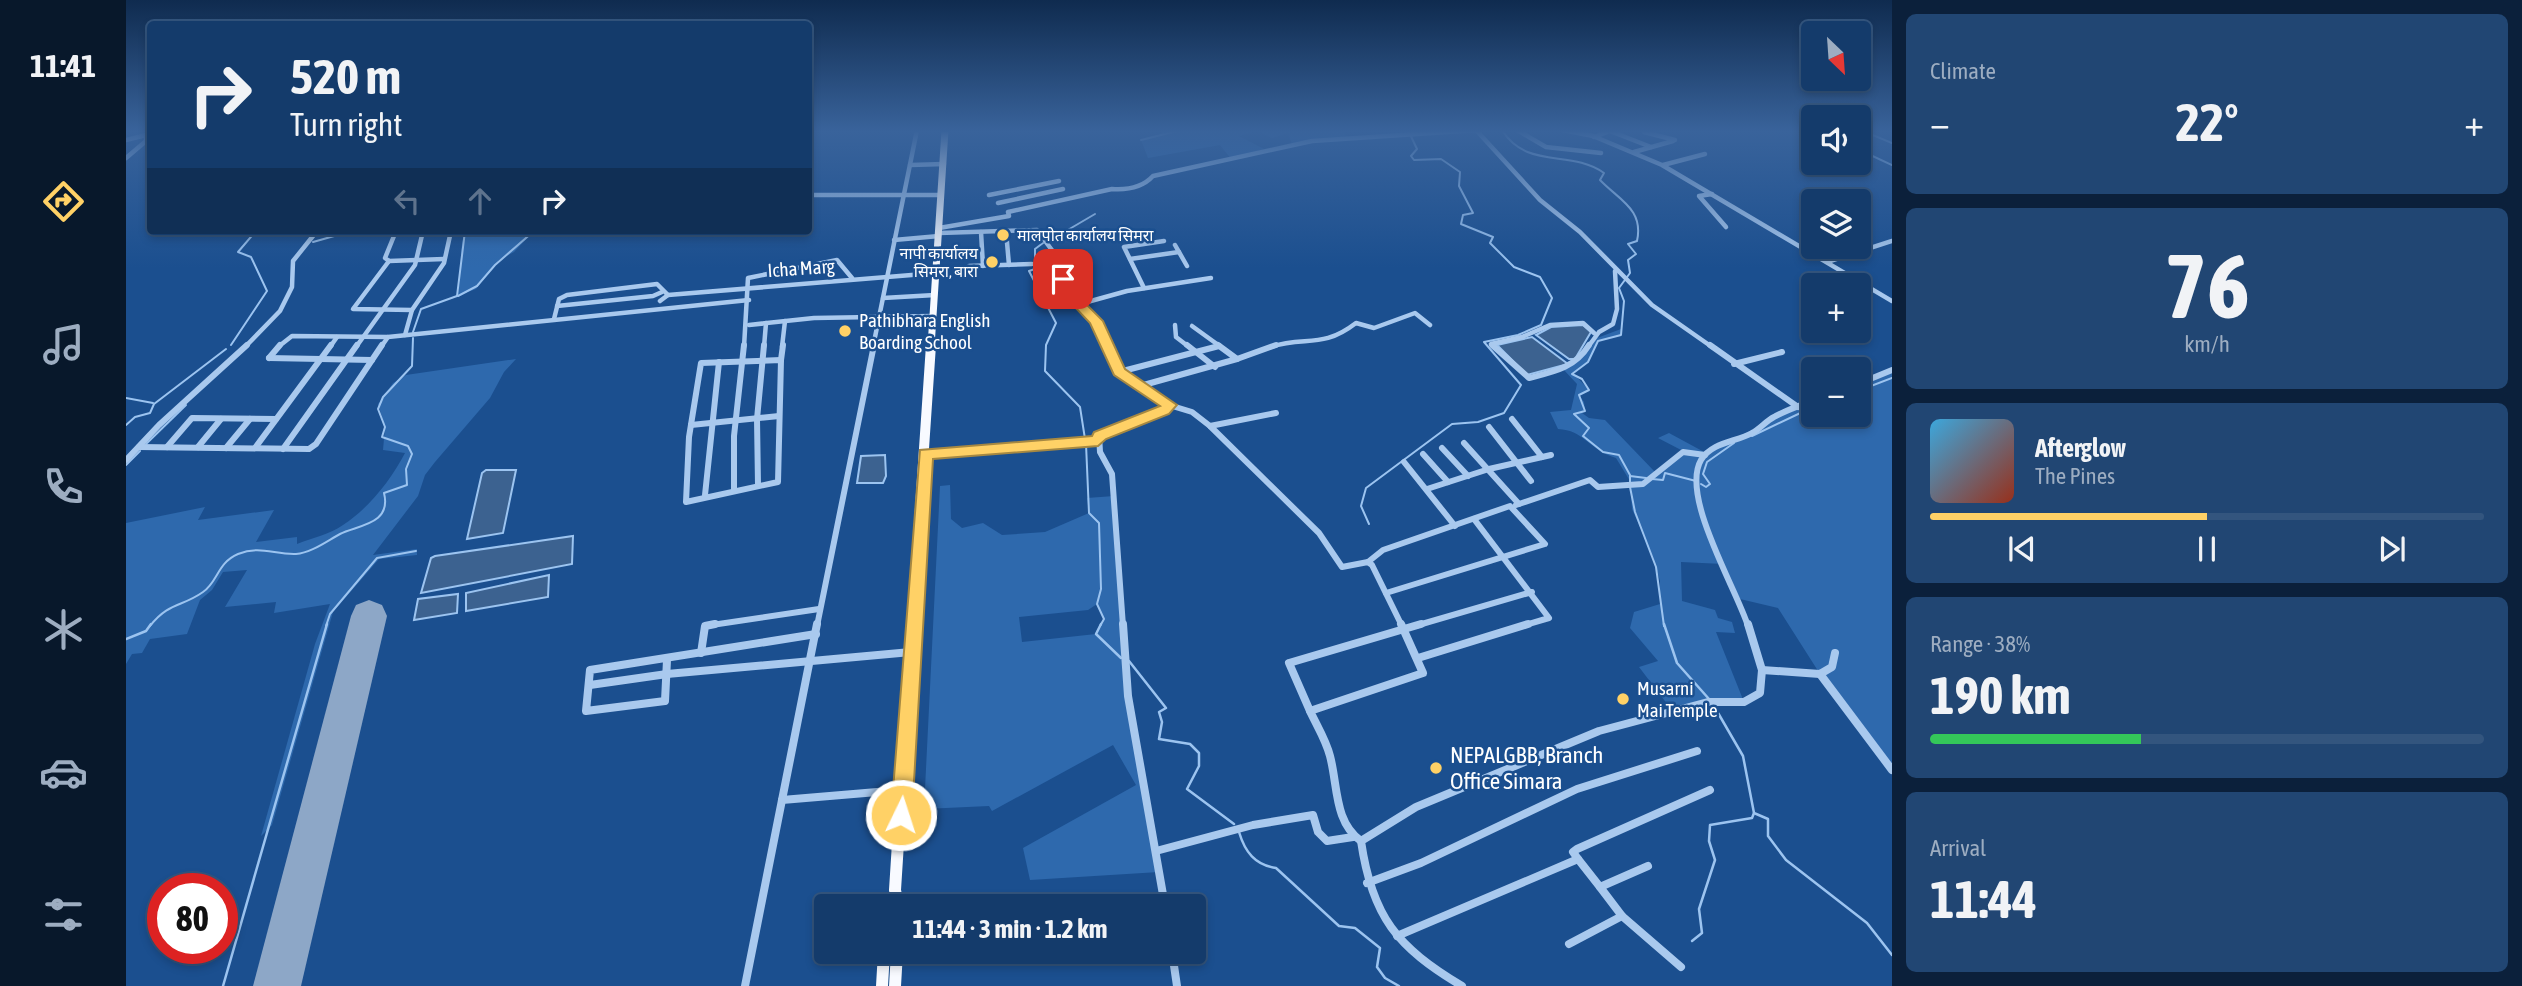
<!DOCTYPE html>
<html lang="en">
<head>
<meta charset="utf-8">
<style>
  body { margin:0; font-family:"Asap Condensed","Noto Sans Devanagari",sans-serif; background:#214673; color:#f1f3f6; height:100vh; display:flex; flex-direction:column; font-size:26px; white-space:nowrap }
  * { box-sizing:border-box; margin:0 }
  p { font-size:23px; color:#9dadc1 }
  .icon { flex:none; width:38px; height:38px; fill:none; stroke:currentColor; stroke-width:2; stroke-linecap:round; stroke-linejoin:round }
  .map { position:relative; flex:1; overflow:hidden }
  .details { display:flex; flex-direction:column; gap:14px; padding:14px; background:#0b203b; width:630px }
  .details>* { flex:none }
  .banner { position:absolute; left:21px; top:21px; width:665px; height:214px; border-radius:7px; box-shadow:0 4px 10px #0003,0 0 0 2px #33557e; background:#143b6b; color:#f1f3f6; overflow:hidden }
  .needle { width:46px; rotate:155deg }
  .fabs { position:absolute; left:1675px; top:21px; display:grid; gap:14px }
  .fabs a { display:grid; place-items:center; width:70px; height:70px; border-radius:7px; background:#143b6b; box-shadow:0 4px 10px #0003,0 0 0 2px #33557e; font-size:35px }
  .speed { position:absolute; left:21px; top:873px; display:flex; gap:14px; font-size:35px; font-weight:700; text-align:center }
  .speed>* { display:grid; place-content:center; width:91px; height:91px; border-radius:50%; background:#143b6b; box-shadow:0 4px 10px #0003,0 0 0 2px #33557e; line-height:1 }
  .speed .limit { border:10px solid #d22; background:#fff; color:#111 }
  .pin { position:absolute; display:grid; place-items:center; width:60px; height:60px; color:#fff; margin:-30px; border-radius:14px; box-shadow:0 4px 10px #0006 }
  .me { position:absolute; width:77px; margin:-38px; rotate:4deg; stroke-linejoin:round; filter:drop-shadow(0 0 5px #0008) }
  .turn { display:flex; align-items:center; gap:24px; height:147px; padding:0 28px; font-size:32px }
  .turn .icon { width:91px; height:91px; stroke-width:2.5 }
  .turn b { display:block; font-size:49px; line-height:60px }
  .lanes { display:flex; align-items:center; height:66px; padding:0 28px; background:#0003; justify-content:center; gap:35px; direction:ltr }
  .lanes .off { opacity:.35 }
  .big { font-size:52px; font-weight:700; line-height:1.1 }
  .details .tile { flex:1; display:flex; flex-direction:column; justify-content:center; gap:10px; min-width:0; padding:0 24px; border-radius:10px; background:#214673 }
  .details .dial { align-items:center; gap:0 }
  .dial b { font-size:91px; line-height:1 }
  .song { display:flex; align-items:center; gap:21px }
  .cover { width:84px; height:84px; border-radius:10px; background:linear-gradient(135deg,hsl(200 70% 55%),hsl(10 70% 35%)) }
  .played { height:7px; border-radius:4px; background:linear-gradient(90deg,#ffd166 50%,#33557e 50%) }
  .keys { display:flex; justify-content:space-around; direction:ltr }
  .heat { display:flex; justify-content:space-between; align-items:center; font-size:38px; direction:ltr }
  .charge { height:10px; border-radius:5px; background:linear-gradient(90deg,#34c759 38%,#33557e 0) }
  .trip { position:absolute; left:688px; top:894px; width:392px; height:70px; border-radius:7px; background:#143b6b; box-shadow:0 4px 10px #0003,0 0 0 2px #33557e; font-weight:700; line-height:70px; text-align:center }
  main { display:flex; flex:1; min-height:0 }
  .tab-bar { display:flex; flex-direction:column; width:126px; justify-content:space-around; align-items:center; background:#08182b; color:#9dadc1 }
  .tab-bar .icon { width:49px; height:49px }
  .tab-bar .current { color:#ffd166 }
  .tab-bar b { font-size:32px; color:#f1f3f6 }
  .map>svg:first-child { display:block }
  .green { fill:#2e69ad; fill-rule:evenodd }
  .water { fill:#3c6290; stroke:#9cc4f0; stroke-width:2 }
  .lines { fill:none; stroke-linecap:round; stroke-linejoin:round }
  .stream-far1 { stroke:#9cc4f0; stroke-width:2 }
  .stream { stroke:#9cc4f0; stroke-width:2.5 }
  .runway { fill:#8da7c7; fill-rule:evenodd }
  .minor-far2 { stroke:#a9c9ee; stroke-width:4.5 }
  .minor-far1 { stroke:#a9c9ee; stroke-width:6 }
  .minor { stroke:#a9c9ee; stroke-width:8 }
  .trunk-far2 { stroke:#f8faff; stroke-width:7 }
  .trunk-far1 { stroke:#f8faff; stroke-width:10 }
  .trunk { stroke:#f8faff; stroke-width:12 }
  .route { fill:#ffd166; stroke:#a68842; stroke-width:2 }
  .poi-dot { fill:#ffd166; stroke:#1b4f8f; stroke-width:2.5 }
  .labels { text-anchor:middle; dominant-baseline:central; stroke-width:5; stroke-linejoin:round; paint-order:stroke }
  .far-poi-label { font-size:16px; fill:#fff; stroke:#1b4f8f; text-anchor:start }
  .street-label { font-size:19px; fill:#fff; stroke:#1b4f8f }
  .poi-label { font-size:19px; fill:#fff; stroke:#1b4f8f; text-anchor:start }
  .near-poi-label { font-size:23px; fill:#fff; stroke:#1b4f8f; text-anchor:start }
</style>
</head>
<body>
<main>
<nav class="tab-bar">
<b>11:41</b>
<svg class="icon current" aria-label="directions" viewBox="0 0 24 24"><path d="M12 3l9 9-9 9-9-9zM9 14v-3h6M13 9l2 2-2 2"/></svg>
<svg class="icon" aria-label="music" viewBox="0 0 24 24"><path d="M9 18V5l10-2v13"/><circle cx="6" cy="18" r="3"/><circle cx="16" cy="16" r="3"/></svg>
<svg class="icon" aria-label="phone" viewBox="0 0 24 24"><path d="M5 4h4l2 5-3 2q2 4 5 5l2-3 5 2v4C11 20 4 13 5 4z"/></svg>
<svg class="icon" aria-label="climate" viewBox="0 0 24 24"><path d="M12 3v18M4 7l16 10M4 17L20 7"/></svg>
<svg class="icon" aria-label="car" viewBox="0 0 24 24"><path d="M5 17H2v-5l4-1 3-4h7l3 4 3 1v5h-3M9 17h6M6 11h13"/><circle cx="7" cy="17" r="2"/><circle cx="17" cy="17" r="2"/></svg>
<svg class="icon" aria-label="filters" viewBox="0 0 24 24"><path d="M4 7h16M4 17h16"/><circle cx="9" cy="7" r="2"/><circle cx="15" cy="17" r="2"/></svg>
</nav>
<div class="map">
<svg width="1766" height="986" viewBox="0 0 1766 986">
  <rect width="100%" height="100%" fill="#1b4f8f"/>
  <!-- green -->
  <g class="green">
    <path d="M1036,130H1214L1223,138L1166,144L1162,133L1146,138L1131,131L1113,136L1138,149L1106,160L1094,145L1022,158L1015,140L1037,134Z"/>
    <path d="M339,231H408L388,252L373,260L350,289L331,296C337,274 332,253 339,231Z"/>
    <path d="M1495,329V335L1472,341L1462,362L1447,373L1463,390L1453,395L1458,402L1459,411L1456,413L1463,418L1479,420L1529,472L1557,451L1532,438L1543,433L1580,453L1687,400V415H1732L1733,384L1766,370V770L1694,674L1652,608L1614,599L1597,564L1555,562L1556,601L1589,610L1592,618L1606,622L1609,633L1590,632L1618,702H1582L1548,713L1513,667L1532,661L1504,628L1508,612L1534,604V581L1527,557L1506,509L1504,481L1490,458C1463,450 1458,430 1432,429L1424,412L1445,410L1451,384L1437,369L1452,360L1463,341Z"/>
    <path d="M390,359L378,372L364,398L309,462L299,475L292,496L247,555L291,549V555L253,559L207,612L146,825L135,836L189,644L204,604L148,613L150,602L99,607L121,570L97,572L86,590L74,600L61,634L24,639L16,653L6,654L0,664V523L79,507L72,520L148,510L130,542L171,537V544C186,538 204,534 217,525C243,508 265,480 279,453L257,450L259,427L252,404L267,383L280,375Z"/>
    <path d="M824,485L825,519L836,528L857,523L876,535L919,532L963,513L961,498L988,496L998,661L1033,872L904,880L897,848L1010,785L987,745L866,811L863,806L798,809L814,486ZM971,604L978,619L970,634L896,642L893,617L962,610Z"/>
  </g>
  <!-- water -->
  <g class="water">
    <path d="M1457,325L1465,332L1449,359H1443L1410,335L1425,327Z"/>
    <path d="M1406,337L1442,364L1401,375L1371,345Z"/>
    <path d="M759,455L760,476L757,483H731L735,456Z"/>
    <path d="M360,470H390L377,533L341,539L356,473Z"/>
    <path d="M447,536L446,564L295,593L305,558L309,556Z"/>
    <path d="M423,575L422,597L340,611V593Z"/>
    <path d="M332,594L331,613L288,620L292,599Z"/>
  </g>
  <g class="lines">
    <!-- stream-far1 -->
    <g class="stream-far1">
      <path d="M1376,130C1401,170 1444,149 1478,173L1474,180C1493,200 1518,209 1511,241L1502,244L1510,254L1502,260L1504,273L1493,288L1498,301L1495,335L1472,341L1462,362L1446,374L1456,379L1463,390L1453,395L1459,411L1448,414L1463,428L1457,436L1477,452L1493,455L1504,475"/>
      <path d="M1735,130L1766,143"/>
      <path d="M1015,140L1055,130"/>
      <path d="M1732,153L1738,152L1766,165"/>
      <path d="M923,241L969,214"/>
      <path d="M187,242L226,231"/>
      <path d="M917,243L909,249V269L903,271L930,323L920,345L919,371L954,407L959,439"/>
      <path d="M332,296L351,286L369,265L408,231"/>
      <path d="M287,332L295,309L331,296L339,231"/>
      <path d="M105,345L141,291L125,257L112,252L130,231"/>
      <path d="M1732,391L1766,378"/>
      <path d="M0,398L27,403"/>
      <path d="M0,425L9,417L24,413L28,404L100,349"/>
      <path d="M1626,436L1687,407"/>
      <path d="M20,444L60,405"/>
      <path d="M960,444L963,513L973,523L975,589L971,604L978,619L974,626"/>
      <path d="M0,465L14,451"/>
      <path d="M1526,479L1537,480L1539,473L1570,481"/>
      <path d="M1504,482V476L1520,478"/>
      <path d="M1575,484L1580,487L1584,484L1577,474L1581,462L1608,443"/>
      <path d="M1504,487L1509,512L1530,567L1538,626"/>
      <path d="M1243,524L1235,506L1240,488L1326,424L1352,422L1378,413L1395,385L1358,342L1392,335L1415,325L1426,298L1414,277L1388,267L1364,243L1367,237L1335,224L1337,215L1347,213L1333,186L1334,172L1315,159L1288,160L1285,156L1291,149L1282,130"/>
      <path d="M24,626C43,602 56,607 77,592C92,582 91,563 112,554C134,545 149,555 170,554C185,553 201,541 214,534C231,525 266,525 258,493L281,485L280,469L286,454L282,446L256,437L259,427L252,409L257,397L286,366L287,338"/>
      <path d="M200,626L204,614L251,558L290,551"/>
    </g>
    <!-- stream -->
    <g class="stream">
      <path d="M975,624L970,634L995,658"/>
      <path d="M1538,624L1551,663L1583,699"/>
      <path d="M0,639L20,631L25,624"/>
      <path d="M1003,661L1040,708L1033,712L1036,722L1033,739L1064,744L1073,753V766L1061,789L1108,824"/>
      <path d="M1588,706L1617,756L1628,813L1642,819V836L1660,860L1741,923L1766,955"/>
      <path d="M1113,832C1119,852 1129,865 1150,868L1213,926L1229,928L1254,948L1251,967L1259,978L1273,986"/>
      <path d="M1566,941L1576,933L1573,909L1589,860L1583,841L1584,825L1626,818L1628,813"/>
      <path d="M97,986L201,624"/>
    </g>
    <!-- runway -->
    <path class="runway" d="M243,600L256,605L261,616L175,986H127L225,616L230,605Z"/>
    <!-- minor-far2 -->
    <g class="minor-far2">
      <path d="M1350,130L1414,200L1454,232L1526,305L1586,347"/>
      <path d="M1391,130L1420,147L1475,153"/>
      <path d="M1437,130L1467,136L1536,165L1766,301"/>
      <path d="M1518,132L1549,140"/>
      <path d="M1468,137L1484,131L1525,147"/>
      <path d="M0,140L20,135"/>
      <path d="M1508,152L1547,141"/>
      <path d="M0,158L20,141V135"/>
      <path d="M784,165L818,164"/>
      <path d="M1537,165L1579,154"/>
      <path d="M1586,194L1573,196L1600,227"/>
      <path d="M682,195H815"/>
      <path d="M863,195L933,181"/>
      <path d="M872,203L937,189"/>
      <path d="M813,228L883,216L882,212L986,189C1001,190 1017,187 1027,176L1186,141L1351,130"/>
      <path d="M880,231L883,265"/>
      <path d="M855,232L857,266"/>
      <path d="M813,233L911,230L937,265L939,286L970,321L982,347"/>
      <path d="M768,240L813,236"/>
      <path d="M1049,245L1061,266"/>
      <path d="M1004,259L1053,252"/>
      <path d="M263,261L227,309L286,310"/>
      <path d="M263,261L318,259"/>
      <path d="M263,261L259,258L270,231"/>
      <path d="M1701,262L1766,241"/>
      <path d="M843,266L906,264"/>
      <path d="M1018,288L998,247L1038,241"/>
      <path d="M757,298L809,295"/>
      <path d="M534,301L542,295L810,273"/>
      <path d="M954,304L1001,291L1085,278"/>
      <path d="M431,306L527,296L536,292"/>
      <path d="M428,319L433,299L441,295L531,284L542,295"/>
      <path d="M623,325L688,318L807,316"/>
      <path d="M1049,325L1050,337L1063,347"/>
      <path d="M1066,326L1095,347"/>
      <path d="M279,335L286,310L318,263L325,231"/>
      <path d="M119,347L154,311L166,287L167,261L191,231"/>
      <path d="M152,347L166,336L262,337L623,300"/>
      <path d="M204,347L211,337"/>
      <path d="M230,347L289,265L297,231"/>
      <path d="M255,347L262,337"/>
      <path d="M618,347L622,278L711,260L726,278"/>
      <path d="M638,347L640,323"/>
      <path d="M656,347L659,321"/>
      <path d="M747,347L791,130"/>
      <path d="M1089,347L1093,346"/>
      <path d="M1145,347C1179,335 1195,350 1230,323L1248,328L1289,313L1304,325"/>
      <path d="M1368,347L1365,344L1396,337L1424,325L1457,323L1468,333"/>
      <path d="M1462,347L1473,332L1487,324L1491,309L1489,271"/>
    </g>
    <!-- minor-far1 -->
    <g class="minor-far1">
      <path d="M981,345L993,372L1043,405L1066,412L1084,426L1193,533L1216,567L1242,562L1246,565L1276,626"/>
      <path d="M1061,345L1089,367"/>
      <path d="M1366,345L1403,378C1427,372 1449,368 1463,345"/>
      <path d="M1584,345L1672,407"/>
      <path d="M143,358L154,345"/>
      <path d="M143,358L246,360"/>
      <path d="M1111,359L1150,345"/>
      <path d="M655,360L652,482L560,502L563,437L575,363Z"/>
      <path d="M655,360L657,345"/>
      <path d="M1608,364L1656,352"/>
      <path d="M993,372L1093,346"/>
      <path d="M1732,384L1766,370"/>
      <path d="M1014,386L1111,359L1092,345"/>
      <path d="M1386,419L1416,457"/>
      <path d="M565,425L653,416"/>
      <path d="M1084,426L1150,413"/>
      <path d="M1363,427L1405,481"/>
      <path d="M1338,443L1393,504L1390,505"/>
      <path d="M13,447L183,449L190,444L256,345"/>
      <path d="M41,447L66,418L150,419"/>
      <path d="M72,447L95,419"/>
      <path d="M100,448L124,419"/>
      <path d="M129,448L205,345"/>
      <path d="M1316,448L1342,476"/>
      <path d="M157,449L231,345"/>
      <path d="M800,454L972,441"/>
      <path d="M1297,454L1322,482"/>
      <path d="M0,460L33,425L121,345"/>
      <path d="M1278,462L1329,526"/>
      <path d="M632,485L631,419L638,345"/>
      <path d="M1301,489L1363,469L1425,455"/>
      <path d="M608,490V436L618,345"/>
      <path d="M579,495L593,362"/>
      <path d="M1393,504L1464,480L1472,487L1517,484L1557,452L1579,455"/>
      <path d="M1348,519L1423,618L1396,626"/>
      <path d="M1242,562L1257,550L1384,506L1419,544L1260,593"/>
      <path d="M579,626L693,609"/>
      <path d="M691,626L748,345"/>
      <path d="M997,626L986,474L974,452L973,435L1038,411L1043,405"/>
      <path d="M1289,626L1406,592"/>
      <path d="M1622,626C1610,588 1554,496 1575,460C1586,442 1610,442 1626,433C1634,429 1640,421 1648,417C1660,410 1674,406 1687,400"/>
    </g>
    <!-- minor -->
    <g class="minor">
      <path d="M997,624L1002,696L1039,906"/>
      <path d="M575,653L579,626L589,624"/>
      <path d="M1292,658L1402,624"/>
      <path d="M541,660L539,701L460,711L464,670L690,634"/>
      <path d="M1636,670L1694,674L1706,667L1709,653"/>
      <path d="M1694,674L1766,770"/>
      <path d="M464,685L541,674L785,652"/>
      <path d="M1184,711L1163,663L1295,624"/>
      <path d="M656,800L691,624"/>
      <path d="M1235,841C1208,822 1212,786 1204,756C1200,740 1191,726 1184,711L1297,673L1275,624"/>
      <path d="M1030,851L1127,825L1187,815L1192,832L1201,841L1227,837"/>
      <path d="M1452,859L1474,887"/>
      <path d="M1241,883L1295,863L1451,789L1571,751"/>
      <path d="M1496,916L1555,967"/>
      <path d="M1271,936L1452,859L1447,852L1451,849L1584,790"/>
      <path d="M1443,944L1496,916L1474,887L1522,866"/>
      <path d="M1046,952L1051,986"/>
      <path d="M619,986L656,800L775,790"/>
      <path d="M1336,986C1271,947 1246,917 1235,841L1290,807L1473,731L1582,702H1618L1634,693L1636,670L1622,624"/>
    </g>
    <!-- trunk-far2 -->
    <path class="trunk-far2" d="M805,347L819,130"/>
    <!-- trunk-far1 -->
    <path class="trunk-far1" d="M786,626L805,345"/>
    <!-- trunk -->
    <g class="trunk">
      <path d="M772,906L769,890L786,624"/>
      <path d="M756,986L758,952"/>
      <path d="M769,986L771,952"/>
    </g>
  </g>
  <!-- sky -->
  <linearGradient id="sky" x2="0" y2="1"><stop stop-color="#0f2b4f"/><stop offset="0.49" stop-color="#39639b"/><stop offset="1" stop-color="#39639b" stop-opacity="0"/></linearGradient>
  <rect width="1766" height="268" fill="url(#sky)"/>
  <!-- route -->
  <path class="route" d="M933,277H942L954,298L977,321L999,369L1051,405L1043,414L980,439L972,446L807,459L786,815L783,822L775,825L768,822L765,815L794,450L966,436L968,432L1034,406L988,375L964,323L945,303L931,279Z"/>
  <!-- markers -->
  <g class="poi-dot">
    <circle cx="877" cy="235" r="7"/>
    <circle cx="866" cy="262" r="7"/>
    <circle cx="719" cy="331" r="7"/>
    <circle cx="1497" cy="699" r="7"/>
    <circle cx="1310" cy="768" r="7"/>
  </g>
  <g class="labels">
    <!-- far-poi labels -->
    <g class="far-poi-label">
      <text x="891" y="235">मालपोत कार्यालय सिमरा</text>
      <text x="852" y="253" text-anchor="end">नापी कार्यालय<tspan x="852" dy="18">सिमरा, बारा</tspan></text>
    </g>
    <!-- street labels -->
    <g class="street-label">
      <text transform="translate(675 268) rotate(-4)">Icha Marg</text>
    </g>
    <!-- poi labels -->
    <g class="poi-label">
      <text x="733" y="320">Pathibhara English<tspan x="733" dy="22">Boarding School</tspan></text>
      <text x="1511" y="688">Musarni<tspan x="1511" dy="22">Mai Temple</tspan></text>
    </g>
    <!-- near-poi labels -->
    <g class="near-poi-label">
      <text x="1324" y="755">NEPALGBB, Branch<tspan x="1324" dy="26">Office Simara</tspan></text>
    </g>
  </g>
</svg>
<div class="fabs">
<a><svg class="needle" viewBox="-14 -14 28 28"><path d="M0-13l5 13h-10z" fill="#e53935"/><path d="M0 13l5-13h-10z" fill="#9dadc1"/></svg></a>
<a><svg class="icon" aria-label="sound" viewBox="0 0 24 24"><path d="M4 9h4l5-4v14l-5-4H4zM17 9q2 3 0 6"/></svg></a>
<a><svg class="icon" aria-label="layers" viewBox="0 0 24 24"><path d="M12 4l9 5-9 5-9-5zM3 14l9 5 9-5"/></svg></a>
<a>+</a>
<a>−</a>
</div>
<div class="speed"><div class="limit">80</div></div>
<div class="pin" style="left:937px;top:279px;background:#d93025"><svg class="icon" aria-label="arrive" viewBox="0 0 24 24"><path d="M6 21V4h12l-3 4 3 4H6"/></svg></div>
<svg class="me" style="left:775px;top:815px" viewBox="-20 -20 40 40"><circle r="17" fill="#ffd166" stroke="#fff" stroke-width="3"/><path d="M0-11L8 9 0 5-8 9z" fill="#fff"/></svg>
<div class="trip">11:44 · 3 min · 1.2 km</div>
<div class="banner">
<div class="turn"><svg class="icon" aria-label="right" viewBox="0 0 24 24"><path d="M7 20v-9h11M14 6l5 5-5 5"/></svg><div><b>520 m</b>Turn right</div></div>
<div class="lanes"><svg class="icon off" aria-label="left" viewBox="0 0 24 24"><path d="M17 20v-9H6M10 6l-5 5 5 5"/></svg><svg class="icon off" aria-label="ahead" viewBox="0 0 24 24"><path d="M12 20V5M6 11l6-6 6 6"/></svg><svg class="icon" aria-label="right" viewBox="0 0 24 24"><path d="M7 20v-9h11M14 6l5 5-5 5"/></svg></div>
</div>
</div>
<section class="details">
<div class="tile"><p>Climate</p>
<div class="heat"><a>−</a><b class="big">22°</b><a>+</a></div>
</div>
<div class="tile dial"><b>76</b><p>km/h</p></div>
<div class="tile">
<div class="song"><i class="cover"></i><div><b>Afterglow</b><p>The Pines</p></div></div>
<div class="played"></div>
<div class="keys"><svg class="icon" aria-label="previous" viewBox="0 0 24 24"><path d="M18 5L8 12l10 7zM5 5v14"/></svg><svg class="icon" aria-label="pause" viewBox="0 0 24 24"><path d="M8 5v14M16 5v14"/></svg><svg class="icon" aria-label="next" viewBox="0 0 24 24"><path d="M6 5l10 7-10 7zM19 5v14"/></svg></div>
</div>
<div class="tile"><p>Range · 38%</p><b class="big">190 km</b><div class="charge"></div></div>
<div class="tile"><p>Arrival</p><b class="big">11:44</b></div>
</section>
</main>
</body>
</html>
